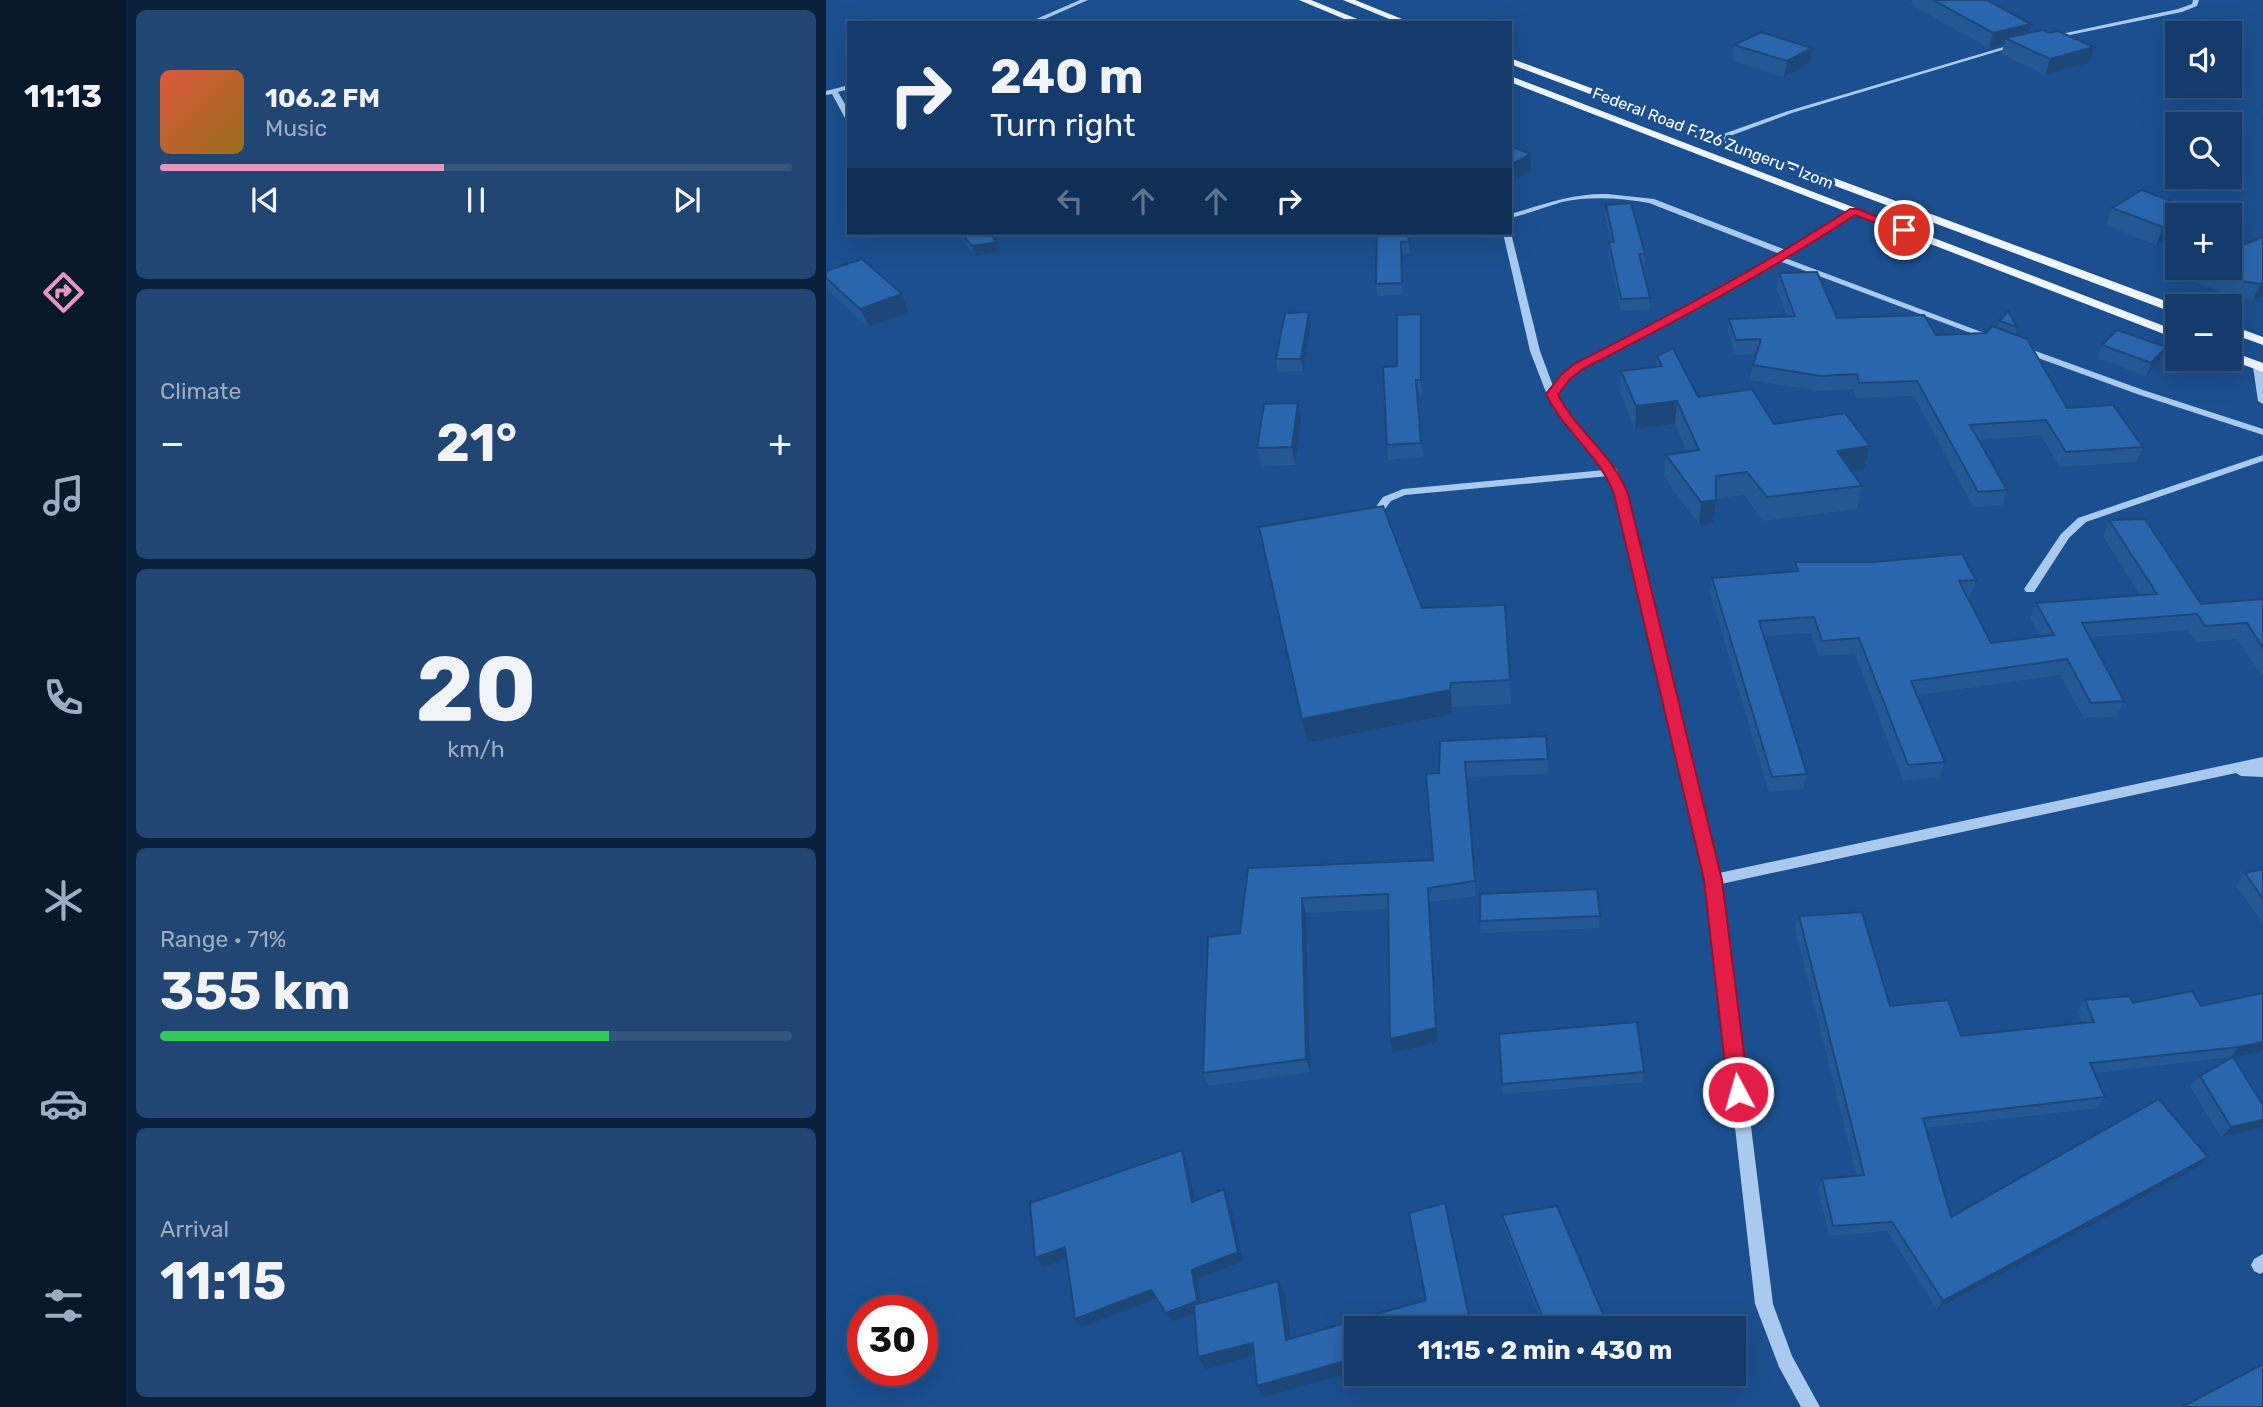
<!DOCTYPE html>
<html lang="en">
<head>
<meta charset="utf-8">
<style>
  body { margin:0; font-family:Rubik,sans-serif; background:#214673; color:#f1f3f6; height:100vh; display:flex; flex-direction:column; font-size:26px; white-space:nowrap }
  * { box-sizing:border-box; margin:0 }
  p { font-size:23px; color:#9dadc1 }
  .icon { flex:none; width:38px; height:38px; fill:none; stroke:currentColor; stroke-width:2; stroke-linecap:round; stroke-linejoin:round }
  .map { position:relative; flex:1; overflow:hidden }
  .details { display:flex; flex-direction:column; gap:10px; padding:10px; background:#0b203b; width:700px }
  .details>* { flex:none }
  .guide { position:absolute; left:21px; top:21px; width:665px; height:214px; border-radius:0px; box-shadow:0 7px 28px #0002,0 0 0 2px #33557e; background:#143b6b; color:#f1f3f6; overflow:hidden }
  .fabs { position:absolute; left:1339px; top:21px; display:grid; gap:14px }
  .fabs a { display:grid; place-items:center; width:77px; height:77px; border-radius:0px; background:#143b6b; box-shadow:0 7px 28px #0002,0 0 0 2px #33557e; font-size:35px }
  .speed { position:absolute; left:21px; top:1295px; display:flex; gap:14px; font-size:35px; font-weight:700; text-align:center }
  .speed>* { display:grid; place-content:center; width:91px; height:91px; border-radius:50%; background:#143b6b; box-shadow:0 7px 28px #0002,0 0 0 2px #33557e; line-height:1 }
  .speed .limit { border:10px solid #d22; background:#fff; color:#111 }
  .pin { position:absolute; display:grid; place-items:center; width:60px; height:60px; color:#fff; margin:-30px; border:4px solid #fff; border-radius:50%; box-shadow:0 2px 7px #0007 }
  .me { position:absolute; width:77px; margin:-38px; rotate:354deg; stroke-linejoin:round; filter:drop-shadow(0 0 5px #0008) }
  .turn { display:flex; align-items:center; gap:24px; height:147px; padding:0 28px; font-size:32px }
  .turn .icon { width:91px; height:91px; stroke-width:2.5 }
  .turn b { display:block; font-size:49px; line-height:60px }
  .lanes { display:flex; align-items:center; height:66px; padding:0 28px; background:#0003; justify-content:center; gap:35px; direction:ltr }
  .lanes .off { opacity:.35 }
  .big { font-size:52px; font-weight:700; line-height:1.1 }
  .details .tile { flex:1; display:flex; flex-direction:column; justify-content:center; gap:10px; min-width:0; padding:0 24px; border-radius:10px; background:#214673 }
  .details .dial { align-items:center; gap:0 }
  .dial b { font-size:91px; line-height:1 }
  .song { display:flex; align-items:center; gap:21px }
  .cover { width:84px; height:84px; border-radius:10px; background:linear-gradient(135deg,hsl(10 70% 55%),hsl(40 70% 35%)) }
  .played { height:7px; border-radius:4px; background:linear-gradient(90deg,#e797bd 45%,#33557e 45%) }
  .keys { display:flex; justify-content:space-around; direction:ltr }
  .heat { display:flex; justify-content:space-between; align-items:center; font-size:38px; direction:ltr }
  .charge { height:10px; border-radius:5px; background:linear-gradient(90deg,#34c759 71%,#33557e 0) }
  .trip { position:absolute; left:518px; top:1316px; width:402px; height:70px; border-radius:0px; background:#143b6b; box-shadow:0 7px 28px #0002,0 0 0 2px #33557e; font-weight:700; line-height:70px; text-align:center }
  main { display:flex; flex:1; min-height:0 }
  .dock { display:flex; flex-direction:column; width:126px; justify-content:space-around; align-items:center; background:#08182b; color:#9dadc1 }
  .dock .icon { width:49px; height:49px }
  .dock .active { color:#e797bd }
  .dock b { font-size:32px; color:#f1f3f6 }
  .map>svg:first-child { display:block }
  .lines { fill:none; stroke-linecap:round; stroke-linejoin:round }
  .minor { fill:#a9c9ee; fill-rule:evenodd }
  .major { fill:#f0f6ff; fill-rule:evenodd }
  .wall { fill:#245895 }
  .shaded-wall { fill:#1d4779 }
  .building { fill:#2a66ad; stroke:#1d4779; stroke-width:2 }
  .route { fill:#e11d48; stroke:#92132f; stroke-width:2 }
  .labels { text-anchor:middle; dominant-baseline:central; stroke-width:7; stroke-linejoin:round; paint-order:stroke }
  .far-street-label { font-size:16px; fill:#fff; stroke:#1b4f8f }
</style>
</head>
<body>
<main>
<nav class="dock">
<b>11:13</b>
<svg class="icon active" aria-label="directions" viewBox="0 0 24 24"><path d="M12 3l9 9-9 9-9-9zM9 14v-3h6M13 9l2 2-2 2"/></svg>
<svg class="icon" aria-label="music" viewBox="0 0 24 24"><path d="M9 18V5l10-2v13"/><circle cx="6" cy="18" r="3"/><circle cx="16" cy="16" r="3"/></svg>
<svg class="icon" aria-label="phone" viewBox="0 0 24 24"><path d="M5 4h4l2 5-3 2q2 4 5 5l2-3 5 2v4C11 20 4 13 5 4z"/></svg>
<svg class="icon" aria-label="climate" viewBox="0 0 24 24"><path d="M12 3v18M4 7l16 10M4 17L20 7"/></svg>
<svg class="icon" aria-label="car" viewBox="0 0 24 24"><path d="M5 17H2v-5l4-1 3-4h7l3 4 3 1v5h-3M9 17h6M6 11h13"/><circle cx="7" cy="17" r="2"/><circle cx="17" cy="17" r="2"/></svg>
<svg class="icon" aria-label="filters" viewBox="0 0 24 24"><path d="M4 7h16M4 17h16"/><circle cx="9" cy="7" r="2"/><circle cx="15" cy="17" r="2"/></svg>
</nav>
<section class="details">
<div class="tile">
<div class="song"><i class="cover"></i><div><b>106.2 FM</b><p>Music</p></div></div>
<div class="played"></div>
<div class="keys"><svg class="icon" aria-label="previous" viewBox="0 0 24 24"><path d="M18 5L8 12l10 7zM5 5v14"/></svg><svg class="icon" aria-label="pause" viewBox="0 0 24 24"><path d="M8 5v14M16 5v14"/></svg><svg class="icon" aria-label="next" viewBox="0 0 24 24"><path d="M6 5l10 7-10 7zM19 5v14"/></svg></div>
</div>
<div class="tile"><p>Climate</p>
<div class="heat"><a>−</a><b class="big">21°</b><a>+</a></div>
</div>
<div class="tile dial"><b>20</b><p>km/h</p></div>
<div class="tile"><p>Range · 71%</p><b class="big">355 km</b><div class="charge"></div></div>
<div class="tile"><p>Arrival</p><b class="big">11:15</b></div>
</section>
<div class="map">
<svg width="1437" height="1407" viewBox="0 0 1437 1407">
  <rect width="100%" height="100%" fill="#1b4f8f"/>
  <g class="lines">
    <!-- minor -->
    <g class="minor">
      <path d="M254,0H262L210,23H201Z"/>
      <path d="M1367,0H1373L1371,6L1356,12L1224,39L1221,37L1352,9L1366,4Z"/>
      <path d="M1191,43L1196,44L966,113L893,140L886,138L962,111Z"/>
      <path d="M23,85V89L12,92L23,111V120L19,118L6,94L0,95V91Z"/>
      <path d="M781,194L828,199L960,250L1025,209H1031V213L959,258L1174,339L1172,341H1166L953,261L861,314L755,369L743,378L731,395L741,415L791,470L800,494L893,873L1437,757V777L1415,776L1410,773L895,884L947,1304L966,1356L994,1407H975L953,1367L929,1304L881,880L790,494L783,476L579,495L565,501L553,517L549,518L544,515L557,497L577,489L779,470L734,418L721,395L704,351L677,233H685L714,351L727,386L737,374L749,365L855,310L954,254L823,203C794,198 765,196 736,202C719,207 702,214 684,218V214C717,205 746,193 781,194Z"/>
      <path d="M1196,346L1317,390L1437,429V435L1311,394L1193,351L1191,349Z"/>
      <path d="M1432,364L1435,365L1437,369V404L1432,401L1427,367Z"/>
      <path d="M1437,455V461L1260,522L1243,538L1208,592H1200L1198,589L1235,534L1252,518Z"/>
      <path d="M1437,1254V1272L1434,1274L1428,1271L1425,1265L1428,1259Z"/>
    </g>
    <!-- major -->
    <g class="major">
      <path d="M473,0H485L541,23H528Z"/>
      <path d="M517,0H529L586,23H573Z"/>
      <path d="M684,58L1353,306L1351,314L684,64Z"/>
      <path d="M684,76L1351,331V339L684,82Z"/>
      <path d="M1404,325L1437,337V345L1404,333Z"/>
      <path d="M1404,351L1437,363V372L1402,359Z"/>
    </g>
  </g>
  <!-- wall -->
  <g class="wall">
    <path d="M1086,0H1161L1203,33L1263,63L1219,75L1175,54L1178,45L1163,48L1085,5Z"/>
    <path d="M908,45L986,48L984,63L958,77L907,61Z"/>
    <path d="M780,205L819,254V266H816L824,298L823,310L795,311L782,254L783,242H785L779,216Z"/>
    <path d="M1286,208L1366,209L1363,215H1351V231L1330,245L1280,225Z"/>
    <path d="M134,233H163L171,242L174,251L149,256L136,239Z"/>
    <path d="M551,233H582L584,253L576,254L577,295L552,296L550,284Z"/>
    <path d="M1437,237V295L1427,300L1408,298L1357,276L1360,268H1404L1405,250Z"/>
    <path d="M0,271L76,294L83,312L43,327L3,291L0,284Z"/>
    <path d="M953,273L1011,318L1110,335L1160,333L1171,328L1173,321L1191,327L1189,335L1241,408L1317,447L1310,462L1234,467L1215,435L1152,440L1181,490L1176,505L1147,507L1088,396L1030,398L1028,389L992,391L924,380L927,365L930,354L909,355L902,333L903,319L961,316L950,288Z"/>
    <path d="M483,312L485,324L477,371L452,372L450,359Z"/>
    <path d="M596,329V395H591L597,457L562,460L561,445L571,366Z"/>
    <path d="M1276,345L1340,347L1335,359L1320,376L1271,358Z"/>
    <path d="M831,356L872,397L948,424L1038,469L1026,471L1036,486L1031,509L937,521L918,495L890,499L887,523L873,525L838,477L840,455L861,452L849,424L809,429L794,393L795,371L830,367Z"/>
    <path d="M475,422L469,465L435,466L431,448Z"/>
    <path d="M1283,520L1375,604L1437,599V675H1435L1411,639L1370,642L1362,630L1264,637L1298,701L1290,716L1258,718L1234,675L1091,695L1119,762L1113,777L1077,781L1029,654L992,656L985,633L938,636L981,774L977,789L943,792L884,593L886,578L967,572L969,562L1150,580L1144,596H1141L1165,643L1214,636L1204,618L1210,603L1314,595L1277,536Z"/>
    <path d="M433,527L596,608L684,680L685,704L626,707V714L481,743Z"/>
    <path d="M614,741L722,759V774L640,777L650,896L603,902L612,1042L567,1053L562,909L480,913L484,1072L383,1086L377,1073L414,933L422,868L607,860L613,773Z"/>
    <path d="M1437,869V924L1410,885L1419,873Z"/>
    <path d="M774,916L773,928L655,933L654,921Z"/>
    <path d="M973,916L1064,1006L1135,1036L1257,1023L1251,1012L1259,1000L1375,1006L1437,993V1051L1407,1057L1435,1128L1395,1137L1364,1086L1374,1076L1406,1057L1268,1073L1279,1097L1271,1108L1099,1128L1125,1217L1372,1167L1111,1309L1061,1231L1003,1236L992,1189L996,1179L1031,1176L969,928Z"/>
    <path d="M673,1034L818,1072L816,1082L677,1094Z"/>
    <path d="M676,1215L783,1328H718L677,1224Z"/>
  </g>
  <!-- shaded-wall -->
  <g class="shaded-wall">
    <path d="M1205,24L1201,39L1179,38L1178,45L1163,48L1167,33Z"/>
    <path d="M1268,47L1263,63L1219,75L1224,59Z"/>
    <path d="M986,48L984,63L958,77L961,61Z"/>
    <path d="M705,154V171L684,182V165Z"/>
    <path d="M1366,209L1363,215H1355Z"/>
    <path d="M1351,218V231L1330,245L1337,227Z"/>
    <path d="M171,242L174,251L149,256L146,246Z"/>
    <path d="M575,242L576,254L577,295L576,283Z"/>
    <path d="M1437,283V295L1427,300L1434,284Z"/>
    <path d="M76,294L83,312L43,327L34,309Z"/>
    <path d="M483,312L485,324L477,371L475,359Z"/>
    <path d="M595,314L596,329V395L595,380Z"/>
    <path d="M1340,347L1335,359L1320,376L1325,363Z"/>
    <path d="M851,401L849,424L809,429L810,406Z"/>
    <path d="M472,403L475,422L469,465L466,447Z"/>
    <path d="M1044,446L1038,469L1006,474L1011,451Z"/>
    <path d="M890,500L887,523L873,525L875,502Z"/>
    <path d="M625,683L626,714L481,743L476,719Z"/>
    <path d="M602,888L612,1042L567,1053L564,1039Z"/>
    <path d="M476,898L480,913L484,1072L480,1059Z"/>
    <path d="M1437,1042V1051L1404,1058L1413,1047Z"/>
    <path d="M1437,1120V1127L1435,1128L1395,1137L1405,1127Z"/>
    <path d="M356,1150L361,1160L371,1212L366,1202Z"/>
    <path d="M1382,1157L1372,1167L1111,1309L1117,1301Z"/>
    <path d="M398,1189L403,1199L417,1261L371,1279L377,1310L346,1321L340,1313L366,1270Z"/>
    <path d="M239,1247L247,1256L217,1267L209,1258Z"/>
    <path d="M452,1281L459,1294L466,1351L460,1340Z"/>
    <path d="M325,1290L331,1298L256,1327L249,1319Z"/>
    <path d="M427,1343L434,1354L380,1369L372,1357Z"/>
    <path d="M530,1358V1371L438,1397L431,1386Z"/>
    <path d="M738,1374H746L737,1378Z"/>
  </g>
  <!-- building -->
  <g class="building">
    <path d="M1107,0H1161L1205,24L1167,33Z"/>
    <path d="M1217,30L1224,33L1232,31L1268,47L1224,59L1179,38Z"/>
    <path d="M935,32L986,48L961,61L908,45Z"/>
    <path d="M684,146L705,154L684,165Z"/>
    <path d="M1316,190L1366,209L1355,215H1351V218L1337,227L1286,208Z"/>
    <path d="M805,203L819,254H813L824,298L795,299L783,242H788L780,205Z"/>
    <path d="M135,233H163L171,242L146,246Z"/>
    <path d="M551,233H582L583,242H575L576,283L550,284Z"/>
    <path d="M1437,237V283L1434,284L1415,281L1382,268H1404V249L1405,250Z"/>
    <path d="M36,259L76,294L34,309L0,278V271Z"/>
    <path d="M991,272L1011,318L1098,315L1110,335L1160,333L1166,326L1201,339L1241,408L1287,405L1317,447L1240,452L1220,420L1144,425L1181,490L1152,492L1091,381L1033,383L1031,374L994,376L927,365L935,339L910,340L903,319L969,316L953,273Z"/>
    <path d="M1182,311L1191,327L1173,321Z"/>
    <path d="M483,312L475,359H450L459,313Z"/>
    <path d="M595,314V380H590L595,443L561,445L557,367L571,366V315Z"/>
    <path d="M1291,330L1340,347L1325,363L1276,345Z"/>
    <path d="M847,348L872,397L926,389L948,424L1019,413L1044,446L1011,451L1036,486L941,497L921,472L890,476V500L875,502L840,455L873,450L851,401L810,406L795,371L836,366L831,356Z"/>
    <path d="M472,403L466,447L431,448L438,404Z"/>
    <path d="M557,506L596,608L679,605L684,680L625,683L624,690L476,719L433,527Z"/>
    <path d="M1319,519L1375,604L1437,599V648L1421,623L1379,626L1371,614L1256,623L1298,701L1265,703L1241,659L1085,681L1119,762L1082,765L1033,638L996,641L988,617L933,621L981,774L946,777L886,578L972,571L969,562H1047L1136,554L1150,580L1133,581L1165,643L1228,635L1210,603L1331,594L1283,520Z"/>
    <path d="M720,736L722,759L639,762L649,881L602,888L610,1028L564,1039L562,894L476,898L480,1059L377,1073L382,937L414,933L422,868L607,860L600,774L613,773L614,741Z"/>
    <path d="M1437,869V899L1419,873Z"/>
    <path d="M771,889L774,916L654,921V894Z"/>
    <path d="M1036,912L1064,1006L1122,1000L1135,1036L1268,1022L1259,1000L1303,996L1307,1003L1366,991L1375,1006L1437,993V1042L1413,1047L1264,1063L1279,1097L1097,1118L1125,1217L1333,1099L1382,1157L1117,1301L1066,1222L1007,1226L996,1179L1038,1175L973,916Z"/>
    <path d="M811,1022L818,1072L676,1084L673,1034Z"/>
    <path d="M1407,1057L1437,1105V1120L1405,1127L1374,1076Z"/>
    <path d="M356,1150L366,1202L398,1189L412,1252L366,1270L371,1301L340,1313L325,1290L249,1319L239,1247L209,1258L204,1203Z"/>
    <path d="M619,1203L645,1326L637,1328H530V1358L431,1386L427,1343L372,1357L368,1305L452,1281L460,1340L600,1300L583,1213Z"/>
    <path d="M731,1206L783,1328H721L676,1215Z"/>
    <path d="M1437,1364V1407H1356Z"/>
  </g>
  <!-- route -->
  <path class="route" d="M1024,209H1032L1083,230L1074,232L1029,215C941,273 850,321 757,369L744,379L732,395C752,433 786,453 802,494L896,880L923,1092L920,1099L912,1102L905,1099L902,1092L878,880L788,494C774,455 739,433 720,394L736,374L748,364C843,316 935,267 1024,209Z"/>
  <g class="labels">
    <!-- far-street labels -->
    <g class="far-street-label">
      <text transform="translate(887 138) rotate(21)">Federal Road F.126 Zungeru - Izom</text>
    </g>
  </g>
</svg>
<div class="fabs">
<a><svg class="icon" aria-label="sound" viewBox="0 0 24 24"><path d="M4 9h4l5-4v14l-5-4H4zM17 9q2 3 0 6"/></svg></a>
<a><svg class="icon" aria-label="search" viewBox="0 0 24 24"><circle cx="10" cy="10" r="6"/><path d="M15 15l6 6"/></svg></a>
<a>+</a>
<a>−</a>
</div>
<div class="speed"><div class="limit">30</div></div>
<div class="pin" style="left:1078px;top:230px;background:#d93025"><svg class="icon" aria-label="arrive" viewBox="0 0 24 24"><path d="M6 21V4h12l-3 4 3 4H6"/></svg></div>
<svg class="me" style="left:912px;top:1092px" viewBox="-20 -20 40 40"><circle r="17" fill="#e11d48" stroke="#fff" stroke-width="3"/><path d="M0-11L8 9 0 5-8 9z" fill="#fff"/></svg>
<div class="trip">11:15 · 2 min · 430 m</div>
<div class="guide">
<div class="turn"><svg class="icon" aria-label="right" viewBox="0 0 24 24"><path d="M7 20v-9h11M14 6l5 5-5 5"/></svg><div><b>240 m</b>Turn right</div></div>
<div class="lanes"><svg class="icon off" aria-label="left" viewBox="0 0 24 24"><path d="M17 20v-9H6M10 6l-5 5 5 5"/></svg><svg class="icon off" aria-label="ahead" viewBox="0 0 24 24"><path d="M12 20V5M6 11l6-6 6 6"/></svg><svg class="icon off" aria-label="ahead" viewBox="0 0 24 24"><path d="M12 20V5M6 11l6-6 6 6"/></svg><svg class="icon" aria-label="right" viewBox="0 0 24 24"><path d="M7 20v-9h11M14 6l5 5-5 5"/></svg></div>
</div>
</div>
</main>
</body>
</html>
